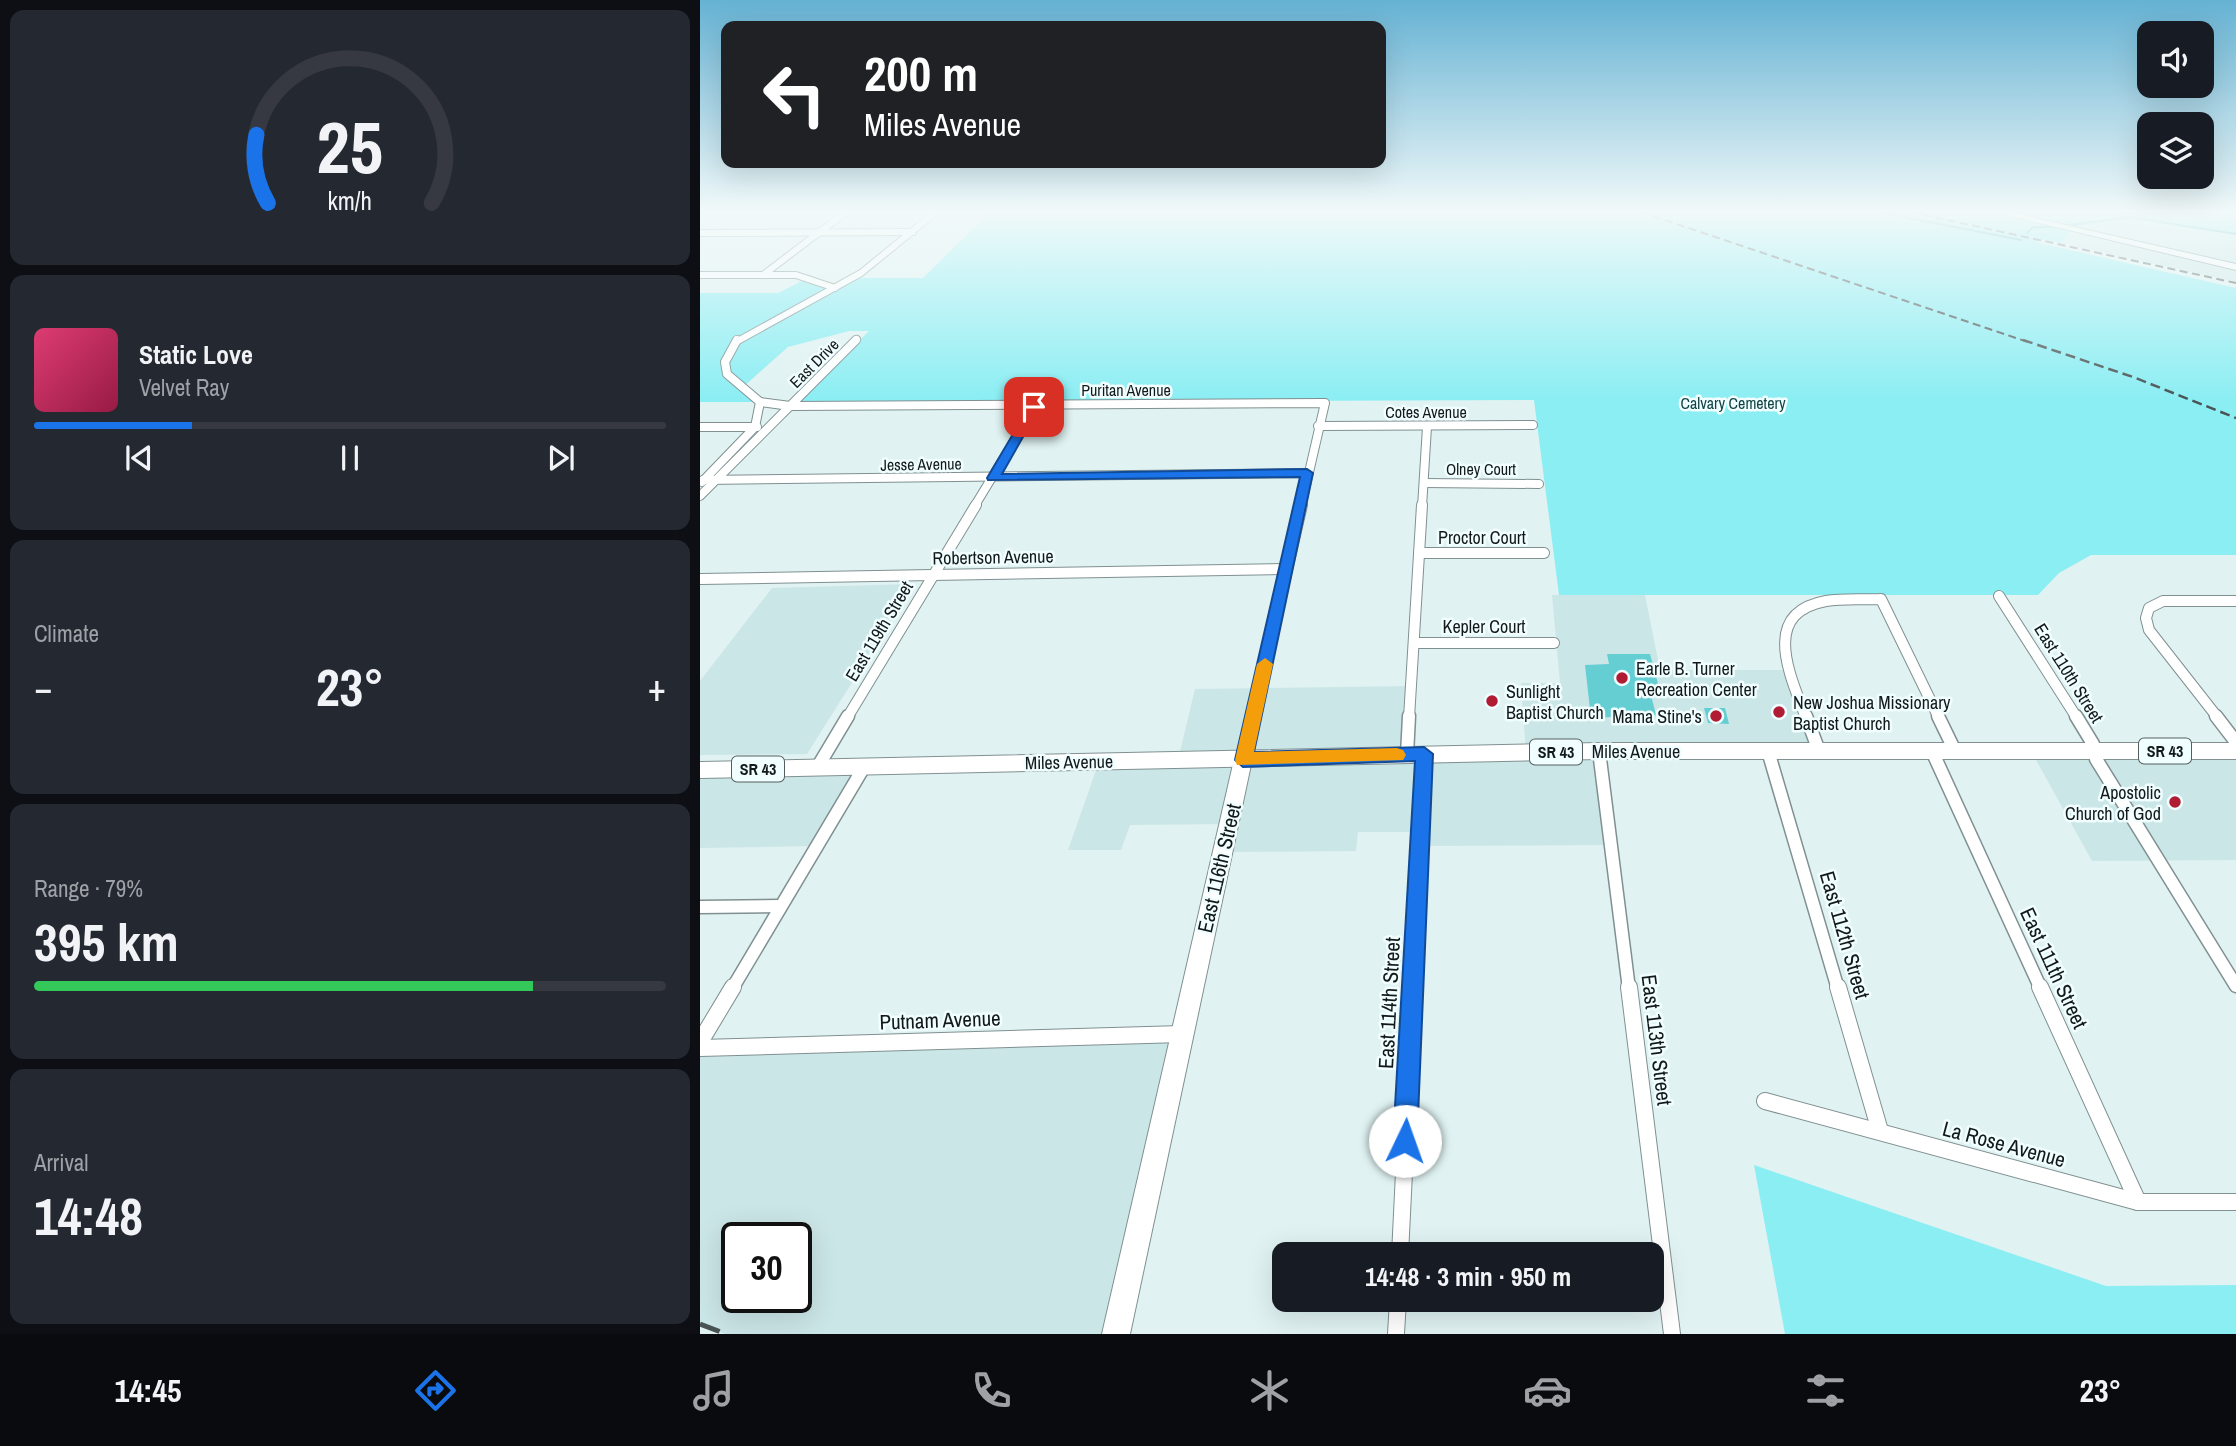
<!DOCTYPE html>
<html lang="en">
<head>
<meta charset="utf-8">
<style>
  body { margin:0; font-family:"Archivo Narrow",sans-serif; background:#242831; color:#f1f3f6; height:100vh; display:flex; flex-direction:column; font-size:26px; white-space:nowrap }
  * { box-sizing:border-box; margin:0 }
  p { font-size:23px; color:#9ea1a6 }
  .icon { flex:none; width:38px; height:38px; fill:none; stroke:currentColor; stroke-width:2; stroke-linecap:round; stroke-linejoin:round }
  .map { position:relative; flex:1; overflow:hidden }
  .side { display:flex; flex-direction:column; gap:10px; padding:10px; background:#0d0f14; width:700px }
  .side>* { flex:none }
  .top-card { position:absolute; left:21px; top:21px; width:665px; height:147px; border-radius:14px; box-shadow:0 7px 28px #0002; background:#202124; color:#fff; overflow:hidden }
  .controls { position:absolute; left:1437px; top:21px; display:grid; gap:14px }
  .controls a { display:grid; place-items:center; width:77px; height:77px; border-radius:14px; background:#171b24; box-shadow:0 7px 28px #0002; font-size:35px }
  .speed { position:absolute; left:21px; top:1222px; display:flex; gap:14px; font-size:35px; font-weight:700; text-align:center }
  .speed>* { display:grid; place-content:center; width:91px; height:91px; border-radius:50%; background:#171b24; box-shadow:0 7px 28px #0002; line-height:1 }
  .speed .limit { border:4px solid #111; border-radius:10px; background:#fff; color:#111 }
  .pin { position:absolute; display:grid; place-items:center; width:60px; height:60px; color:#fff; margin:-30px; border-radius:14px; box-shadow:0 4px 10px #0006 }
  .me { position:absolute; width:77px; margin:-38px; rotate:3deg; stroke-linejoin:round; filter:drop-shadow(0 0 5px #0008) }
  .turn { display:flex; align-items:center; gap:24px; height:147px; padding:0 28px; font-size:32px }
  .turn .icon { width:91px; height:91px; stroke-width:2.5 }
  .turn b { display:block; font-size:49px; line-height:60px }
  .big { font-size:52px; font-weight:800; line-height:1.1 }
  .side .card { flex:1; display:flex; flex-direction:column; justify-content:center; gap:10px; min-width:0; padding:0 24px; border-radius:14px; background:#242831 }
  .side .dial { align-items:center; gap:0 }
  .dial svg { height:182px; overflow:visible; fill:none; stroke:#363941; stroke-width:7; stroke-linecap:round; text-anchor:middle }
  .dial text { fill:#f1f3f6; stroke:none }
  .song { display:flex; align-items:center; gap:21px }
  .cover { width:84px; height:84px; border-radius:10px; background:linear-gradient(135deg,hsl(340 70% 55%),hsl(340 70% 35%)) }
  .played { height:7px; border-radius:4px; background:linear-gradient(90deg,#1a73e8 25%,#363941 25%) }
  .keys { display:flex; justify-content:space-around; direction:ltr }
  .heat { display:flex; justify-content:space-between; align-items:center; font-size:38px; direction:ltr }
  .charge { height:10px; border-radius:5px; background:linear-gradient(90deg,#34c759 79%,#363941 0) }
  .trip { position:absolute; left:572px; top:1242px; width:392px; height:70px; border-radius:14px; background:#171b24; box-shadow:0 7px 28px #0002; font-weight:800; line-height:70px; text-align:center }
  .tab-bar { display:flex; height:112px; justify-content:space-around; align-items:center; background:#090b0e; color:#9ea1a6 }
  .tab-bar .icon { width:49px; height:49px }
  .tab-bar .selected { color:#1a73e8 }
  .tab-bar b { font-size:32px; color:#f1f3f6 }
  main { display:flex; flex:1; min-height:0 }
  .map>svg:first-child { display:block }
  .built { fill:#cbe6e7; fill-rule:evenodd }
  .green { fill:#8beef3 }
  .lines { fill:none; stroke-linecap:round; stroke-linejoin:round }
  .stream { stroke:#40aeb3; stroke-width:2 }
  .building { fill:#64ced3 }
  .street-far4-casing { stroke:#809091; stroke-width:8 }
  .street-far3-casing { stroke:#809091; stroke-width:10 }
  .street-far2-casing { stroke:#809091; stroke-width:12 }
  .street-far1-casing { stroke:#809091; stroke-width:15 }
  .street-casing { stroke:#809091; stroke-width:18 }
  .secondary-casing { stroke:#809091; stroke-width:2 }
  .primary-casing { stroke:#809091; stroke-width:2 }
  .street-far4 { stroke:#fff; stroke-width:6 }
  .street-far3 { stroke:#fff; stroke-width:8 }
  .street-far2 { stroke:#fff; stroke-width:10 }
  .street-far1 { stroke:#fff; stroke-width:12 }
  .street { stroke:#fff; stroke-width:16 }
  .secondary { fill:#fff; fill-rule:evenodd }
  .primary { fill:#fff; fill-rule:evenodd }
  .rail-far2 { stroke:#4a5354; stroke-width:2; stroke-dasharray:8 4.5; stroke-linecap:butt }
  .rail-far1 { stroke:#4a5354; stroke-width:2.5; stroke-dasharray:10 5; stroke-linecap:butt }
  .rail { stroke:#4a5354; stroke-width:5; stroke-dasharray:21 10; stroke-linecap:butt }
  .route { fill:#1a73e8; stroke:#114b97; stroke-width:2 }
  .slow { fill:#f59e0b }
  .poi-dot { fill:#af1c33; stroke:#f0feff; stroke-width:2.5 }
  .labels { text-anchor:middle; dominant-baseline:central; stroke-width:5; stroke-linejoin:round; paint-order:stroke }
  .far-street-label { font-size:16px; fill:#13191a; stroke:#f0feff }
  .far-park-label { font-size:16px; fill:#124345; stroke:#f0feff }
  .shield { fill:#f0feff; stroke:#555e5f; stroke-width:2 }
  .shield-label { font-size:16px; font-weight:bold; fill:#13191a }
  .street-label { font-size:18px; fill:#13191a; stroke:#f0feff }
  .poi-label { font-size:18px; fill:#13191a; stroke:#f0feff; text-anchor:start }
  .near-street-label { font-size:21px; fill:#13191a; stroke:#f0feff }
</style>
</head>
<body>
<main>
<section class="side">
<div class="card dial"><svg viewBox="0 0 100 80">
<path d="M14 69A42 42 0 1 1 86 69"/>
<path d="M14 69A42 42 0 0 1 9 39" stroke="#1a73e8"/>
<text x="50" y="56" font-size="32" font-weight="700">25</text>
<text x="50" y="72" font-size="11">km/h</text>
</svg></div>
<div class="card">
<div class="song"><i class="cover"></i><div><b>Static Love</b><p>Velvet Ray</p></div></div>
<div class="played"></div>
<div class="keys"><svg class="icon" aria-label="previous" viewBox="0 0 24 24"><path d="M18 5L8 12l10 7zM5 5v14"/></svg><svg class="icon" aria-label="pause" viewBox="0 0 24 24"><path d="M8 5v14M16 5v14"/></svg><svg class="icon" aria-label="next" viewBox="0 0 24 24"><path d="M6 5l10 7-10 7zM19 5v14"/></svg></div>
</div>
<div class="card"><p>Climate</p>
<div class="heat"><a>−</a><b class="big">23°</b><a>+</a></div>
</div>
<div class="card"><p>Range · 79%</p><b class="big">395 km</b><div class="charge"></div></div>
<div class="card"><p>Arrival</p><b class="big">14:48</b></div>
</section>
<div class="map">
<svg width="1536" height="1334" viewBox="0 0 1536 1334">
  <rect width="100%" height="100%" fill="#e0f2f2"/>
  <!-- built -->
  <g class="built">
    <path d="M1416,221L1536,235V282L1361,243L1374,227Z"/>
    <path d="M214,584L107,754L0,755V681L72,588Z"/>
    <path d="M852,595H945L960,670H1091L1119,751H900L911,845L720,846V832H658L656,851L523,852L528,824L430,825L421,850H368L399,762L478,760L495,689L711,686L707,754L826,752L821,683H860Z"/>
    <path d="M1331,751H1536V860L1392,861Z"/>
    <path d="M164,767L117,846L0,848V770Z"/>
    <path d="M482,1034L416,1334H26L0,1324V1048ZM37,1237H96V1297H37Z"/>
  </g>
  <!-- green -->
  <g class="green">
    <path d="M290,212H1297L1316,216L1312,212H1536V235L1444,222L1416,221L1374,227L1361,243L1343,240L1335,242L1536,288V555H1391L1359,573L1338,595H859L834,400L96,403L169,331H149L88,347L43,387L60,402H0V293H78L108,278L135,288L153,278H223Z"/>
    <path d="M1054,1165L1406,1286L1536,1285V1334H1085Z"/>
  </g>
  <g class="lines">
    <!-- stream -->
    <g class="stream">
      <path d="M1179,212L1321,240"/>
      <path d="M1365,226L1429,217L1536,234"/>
      <path d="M1327,233L1333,227H1357"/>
    </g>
  </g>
  <!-- building -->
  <g class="building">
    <path d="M907,654H950L960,691H950L956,715L891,718L885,665L909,664Z"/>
    <path d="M1004,708H1025L1029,724L1008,723Z"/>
  </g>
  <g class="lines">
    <!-- street-far4 casing -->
    <g class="street-far4-casing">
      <g id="street-far4">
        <path d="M0,233L213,232"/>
        <path d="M0,275H96L135,288"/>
        <path d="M63,275L146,212"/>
        <path d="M36,342L161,273L236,212"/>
        <path d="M154,342L157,339"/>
      </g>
    </g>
    <!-- street-far3 casing -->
    <g class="street-far3-casing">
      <g id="street-far3">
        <path d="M60,402L90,406L625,403L601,507"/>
        <path d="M618,426L833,425"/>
        <path d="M0,427H57"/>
        <path d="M3,480L607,473"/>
        <path d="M2,482L55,427L60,402L27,374L25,362L37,340"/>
        <path d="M724,483L839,484"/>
        <path d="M0,496L156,340"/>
        <path d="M274,507L336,405"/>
        <path d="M722,507L727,427"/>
      </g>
    </g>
    <!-- street-far2 casing -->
    <g class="street-far2-casing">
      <g id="street-far2">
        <path d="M719,553H844"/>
        <path d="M0,579L586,569"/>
        <path d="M1299,596L1377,718"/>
        <path d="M714,643H854"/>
        <path d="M147,718L276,505"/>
        <path d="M553,718L602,505"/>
        <path d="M709,718L722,505"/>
        <path d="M1106,718C1091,677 1059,613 1126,601C1144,598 1163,600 1181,599L1239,718"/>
        <path d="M1518,718L1449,630L1446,618L1449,608L1463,601H1536"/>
      </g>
    </g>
    <!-- street-far1 casing -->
    <g class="street-far1-casing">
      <g id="street-far1">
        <path d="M1106,716L1119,751"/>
        <path d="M1238,716L1255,751"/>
        <path d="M1376,716L1393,744L1396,759L1536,986"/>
        <path d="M1516,716L1536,742"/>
        <path d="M899,751L929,989"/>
        <path d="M1068,751L1138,989"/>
        <path d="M1232,751L1341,989"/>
        <path d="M707,755L709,716"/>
        <path d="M543,760L553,716"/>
        <path d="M117,768L148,716"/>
        <path d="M0,907L81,906"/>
        <path d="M32,989L164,767"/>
        <path d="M713,989L724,754"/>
      </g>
    </g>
    <!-- street casing -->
    <g class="street-casing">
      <g id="street">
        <path d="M929,987L972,1334"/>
        <path d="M1138,987L1180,1131"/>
        <path d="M1340,987L1438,1202"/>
        <path d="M0,1042L33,987"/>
        <path d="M0,1048L482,1034"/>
        <path d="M1065,1101L1438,1202H1536"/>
        <path d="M700,1255L713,987"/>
        <path d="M696,1334L698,1300"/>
      </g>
    </g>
    <!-- secondary casing -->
    <g class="secondary-casing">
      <path id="secondary" d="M543,753L549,755L552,760L430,1334H402L534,760L537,755Z"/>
    </g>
    <!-- primary casing -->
    <g class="primary-casing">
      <g id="primary">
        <path d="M1293,212H1309L1536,264V270Z"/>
        <path d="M899,743H1536V759H899L0,778V762Z"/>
      </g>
    </g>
    <!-- street-far4 -->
    <use href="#street-far4" class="street-far4"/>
    <!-- street-far3 -->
    <use href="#street-far3" class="street-far3"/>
    <!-- street-far2 -->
    <use href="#street-far2" class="street-far2"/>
    <!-- street-far1 -->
    <use href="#street-far1" class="street-far1"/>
    <!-- street -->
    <use href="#street" class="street"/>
    <!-- secondary -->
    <use href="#secondary" class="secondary"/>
    <!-- primary -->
    <use href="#primary" class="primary"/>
    <!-- rail-far2 -->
    <g class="rail-far2">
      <path d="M941,212L1328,342"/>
      <path d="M1211,212L1536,283"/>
    </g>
    <!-- rail-far1 -->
    <path class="rail-far1" d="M1323,340L1433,377L1536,418"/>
    <!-- rail -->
    <path class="rail" d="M0,1324L26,1334"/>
  </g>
  <!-- sky -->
  <linearGradient id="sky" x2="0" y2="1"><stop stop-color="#65b2d3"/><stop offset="0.53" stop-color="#f1f9f9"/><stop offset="1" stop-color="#f1f9f9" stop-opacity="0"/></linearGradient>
  <rect width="1536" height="399" fill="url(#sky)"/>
  <!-- route -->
  <path class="route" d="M334,404L340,407L302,474L607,469L613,473L554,752L724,747L733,754L717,1141L714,1150L705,1153L697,1150L693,1141L715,761L543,767L535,760L600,477L288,480L287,478L329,407Z"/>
  <!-- slow -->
  <path class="slow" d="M565,658L573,664L554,752L697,748L703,750L706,755L703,760L537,765L535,760L557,664Z"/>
  <!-- markers -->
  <g class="poi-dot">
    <circle cx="922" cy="678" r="7"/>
    <circle cx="792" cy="701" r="7"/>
    <circle cx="1079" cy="712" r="7"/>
    <circle cx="1016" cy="716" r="7"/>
    <circle cx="1475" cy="802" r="7"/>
  </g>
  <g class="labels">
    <!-- far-street labels -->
    <g class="far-street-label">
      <text transform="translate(114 363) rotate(-45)">East Drive</text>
      <text x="426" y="390">Puritan Avenue</text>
      <text x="726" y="412">Cotes Avenue</text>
      <text transform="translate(221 464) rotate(-1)">Jesse Avenue</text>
      <text x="781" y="469">Olney Court</text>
    </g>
    <!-- far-park labels -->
    <g class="far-park-label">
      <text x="1033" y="403">Calvary Cemetery</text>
    </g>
    <!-- shield labels -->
    <g class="shield">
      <rect x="1439" y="738.5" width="52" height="25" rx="5"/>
      <rect x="830" y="739.5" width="52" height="25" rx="5"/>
      <rect x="32" y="756.5" width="52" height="25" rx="5"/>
    </g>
    <g class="shield-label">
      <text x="1465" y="751">SR 43</text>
      <text x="856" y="752">SR 43</text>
      <text x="58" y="769">SR 43</text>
    </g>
    <!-- street labels -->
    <g class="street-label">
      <text x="782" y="537">Proctor Court</text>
      <text transform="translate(293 557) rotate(-1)">Robertson Avenue</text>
      <text x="784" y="626">Kepler Court</text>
      <text transform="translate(179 631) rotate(-59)">East 119th Street</text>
      <text transform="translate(1369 673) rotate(58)">East 110th Street</text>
      <text x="936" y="751">Miles Avenue</text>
      <text transform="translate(369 762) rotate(-1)">Miles Avenue</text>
    </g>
    <!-- poi labels -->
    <g class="poi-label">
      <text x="936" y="668">Earle B. Turner<tspan x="936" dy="21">Recreation Center</tspan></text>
      <text x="806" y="691">Sunlight<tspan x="806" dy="21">Baptist Church</tspan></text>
      <text x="1093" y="702">New Joshua Missionary<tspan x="1093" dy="21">Baptist Church</tspan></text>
      <text x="1002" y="716" text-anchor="end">Mama Stine's</text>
      <text x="1461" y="792" text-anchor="end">Apostolic<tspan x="1461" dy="21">Church of God</tspan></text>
    </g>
    <!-- near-street labels -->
    <g class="near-street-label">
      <text transform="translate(519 868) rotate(-77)">East 116th Street</text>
      <text transform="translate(1145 935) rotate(74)">East 112th Street</text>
      <text transform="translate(1354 968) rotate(65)">East 111th Street</text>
      <text transform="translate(689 1003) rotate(-87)">East 114th Street</text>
      <text transform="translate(240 1020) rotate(-2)">Putnam Avenue</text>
      <text transform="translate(957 1040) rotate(83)">East 113th Street</text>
      <text transform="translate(1304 1144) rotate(15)">La Rose Avenue</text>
    </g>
  </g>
</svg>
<div class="controls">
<a><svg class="icon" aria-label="sound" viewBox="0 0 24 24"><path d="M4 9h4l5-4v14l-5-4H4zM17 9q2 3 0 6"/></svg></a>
<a><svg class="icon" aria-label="layers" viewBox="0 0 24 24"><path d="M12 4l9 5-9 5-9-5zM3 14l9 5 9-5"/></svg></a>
</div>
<div class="speed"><div class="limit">30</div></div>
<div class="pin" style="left:334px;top:407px;background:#d93025"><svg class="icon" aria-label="arrive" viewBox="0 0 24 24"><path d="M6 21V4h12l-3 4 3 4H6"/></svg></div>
<svg class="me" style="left:705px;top:1141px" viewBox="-20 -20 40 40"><circle r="19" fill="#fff"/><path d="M0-13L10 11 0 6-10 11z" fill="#1a73e8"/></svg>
<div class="trip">14:48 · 3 min · 950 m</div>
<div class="top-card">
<div class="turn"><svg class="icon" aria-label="left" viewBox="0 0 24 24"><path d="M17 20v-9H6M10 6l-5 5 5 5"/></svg><div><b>200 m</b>Miles Avenue</div></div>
</div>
</div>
</main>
<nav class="tab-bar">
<b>14:45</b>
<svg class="icon selected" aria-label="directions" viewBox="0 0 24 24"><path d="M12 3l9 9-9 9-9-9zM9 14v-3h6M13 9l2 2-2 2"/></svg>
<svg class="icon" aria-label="music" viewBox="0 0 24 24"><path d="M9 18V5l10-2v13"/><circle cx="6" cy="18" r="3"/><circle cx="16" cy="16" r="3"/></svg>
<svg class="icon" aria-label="phone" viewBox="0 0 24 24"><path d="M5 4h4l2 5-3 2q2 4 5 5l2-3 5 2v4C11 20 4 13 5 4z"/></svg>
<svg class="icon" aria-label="climate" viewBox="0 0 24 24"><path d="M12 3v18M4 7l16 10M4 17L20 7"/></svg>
<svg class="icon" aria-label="car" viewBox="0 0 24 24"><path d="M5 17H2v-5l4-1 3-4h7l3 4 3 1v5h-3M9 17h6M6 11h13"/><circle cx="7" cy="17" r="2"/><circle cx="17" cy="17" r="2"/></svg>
<svg class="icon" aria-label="filters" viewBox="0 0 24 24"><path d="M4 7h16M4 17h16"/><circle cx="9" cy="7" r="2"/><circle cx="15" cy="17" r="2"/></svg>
<b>23°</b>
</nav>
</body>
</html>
